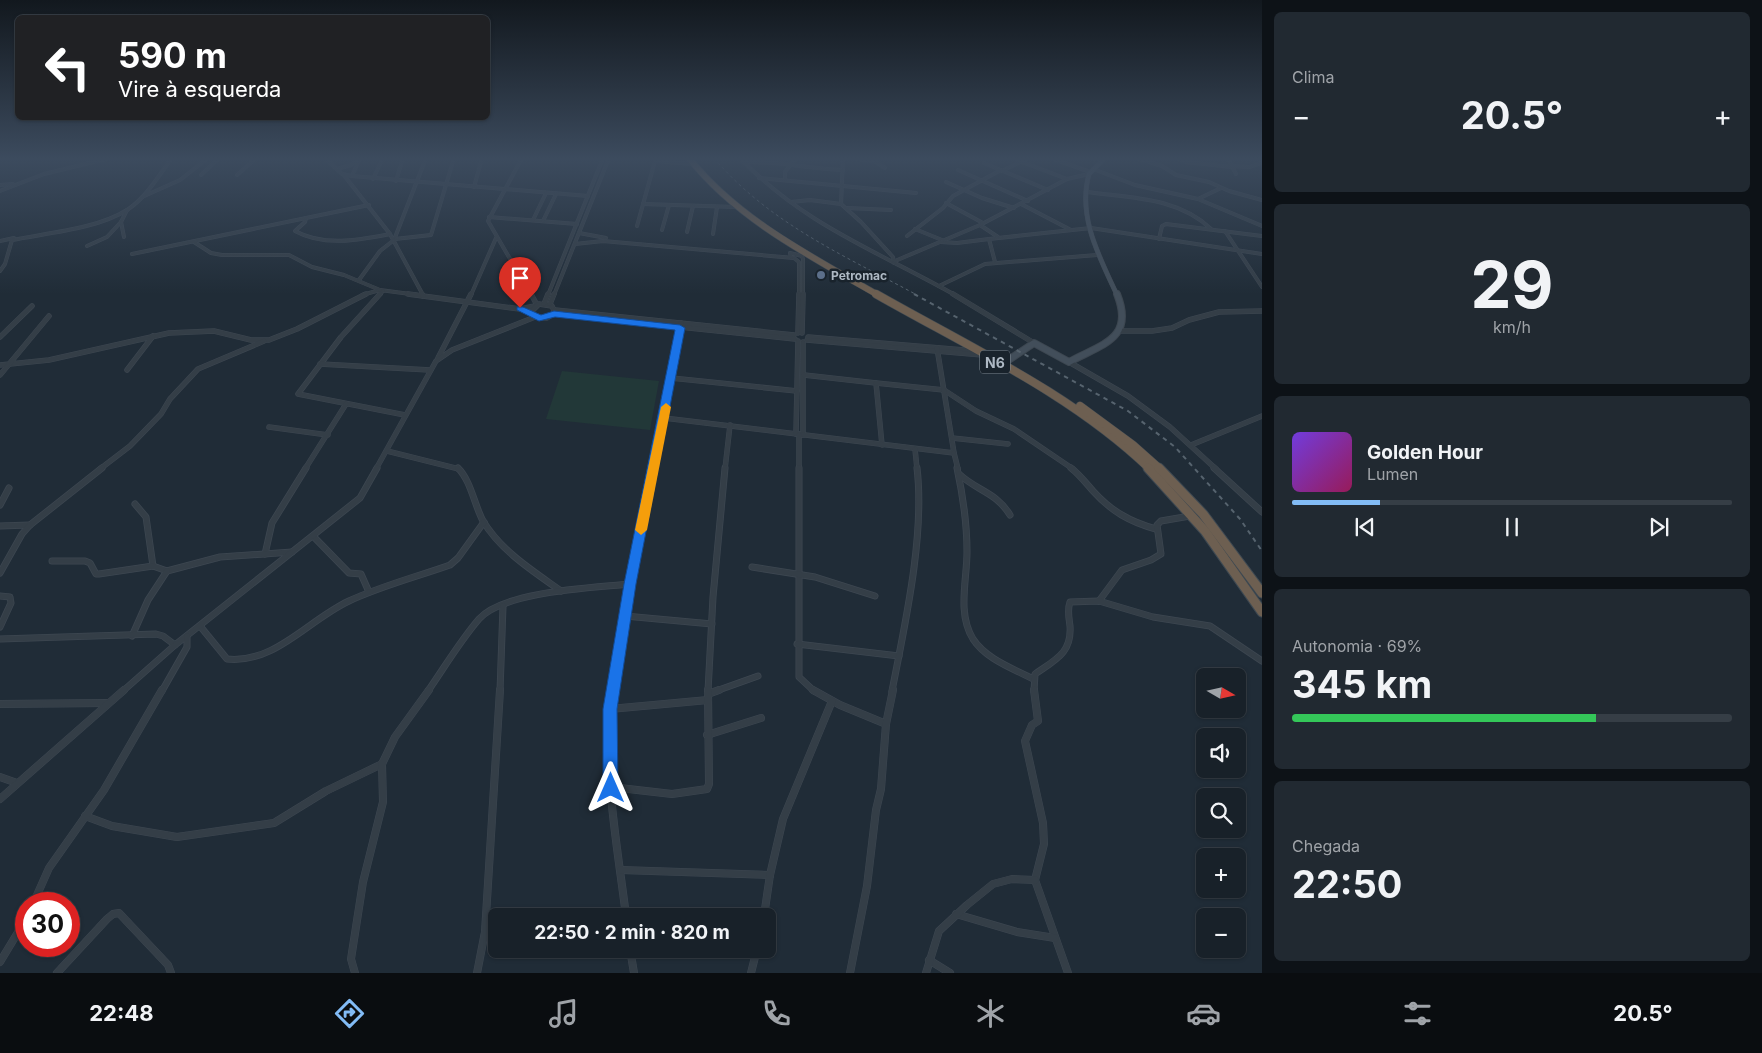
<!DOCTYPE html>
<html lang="pt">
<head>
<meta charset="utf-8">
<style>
  body { margin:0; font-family:Inter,sans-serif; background:#212931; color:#f1f3f6; height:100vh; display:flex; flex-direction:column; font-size:19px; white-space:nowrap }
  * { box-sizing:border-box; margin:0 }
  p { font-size:16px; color:#9fa3a8 }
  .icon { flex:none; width:28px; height:28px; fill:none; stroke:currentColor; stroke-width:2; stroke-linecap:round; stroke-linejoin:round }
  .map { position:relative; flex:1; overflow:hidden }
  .panel { display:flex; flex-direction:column; gap:12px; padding:12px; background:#0d1217; width:500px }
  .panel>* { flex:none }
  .top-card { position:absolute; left:15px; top:15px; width:475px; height:105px; border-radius:8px; box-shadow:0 1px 4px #0004,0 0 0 1px #363e46; background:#202124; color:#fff; overflow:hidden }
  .needle { width:32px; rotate:99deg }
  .buttons { position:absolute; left:1196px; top:668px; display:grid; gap:10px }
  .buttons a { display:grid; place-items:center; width:50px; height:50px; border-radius:8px; background:#182129; box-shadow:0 1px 4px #0004,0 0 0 1px #363e46; font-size:25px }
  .speed { position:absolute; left:15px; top:892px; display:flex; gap:10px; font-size:25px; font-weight:700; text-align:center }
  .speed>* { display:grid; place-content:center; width:65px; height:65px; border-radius:50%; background:#182129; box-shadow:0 1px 4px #0004,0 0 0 1px #363e46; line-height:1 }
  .speed .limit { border:8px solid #d22; background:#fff; color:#111 }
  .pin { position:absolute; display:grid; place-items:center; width:42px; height:42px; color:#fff; margin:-51px -21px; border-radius:50% 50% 50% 0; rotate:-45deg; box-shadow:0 0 5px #0007 }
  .pin .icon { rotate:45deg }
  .me { position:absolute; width:55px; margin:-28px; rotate:0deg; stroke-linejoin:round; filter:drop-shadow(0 0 4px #0008) }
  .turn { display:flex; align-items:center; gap:18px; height:105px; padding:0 20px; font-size:22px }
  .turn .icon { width:65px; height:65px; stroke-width:2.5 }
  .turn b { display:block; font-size:35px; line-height:42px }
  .big { font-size:38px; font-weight:700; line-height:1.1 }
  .panel .tile { flex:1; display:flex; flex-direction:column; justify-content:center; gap:8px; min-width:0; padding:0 18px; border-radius:8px; background:#212931 }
  .panel .dial { align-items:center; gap:0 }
  .dial b { font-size:65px; line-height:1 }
  .song { display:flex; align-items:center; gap:15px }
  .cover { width:60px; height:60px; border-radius:8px; background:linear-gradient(135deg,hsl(260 70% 55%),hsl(330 70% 35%)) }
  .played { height:5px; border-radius:2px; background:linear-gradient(90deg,#82bbf5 20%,#363e46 20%) }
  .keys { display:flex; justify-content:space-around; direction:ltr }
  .heat { display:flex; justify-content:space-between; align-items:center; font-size:28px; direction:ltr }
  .charge { height:8px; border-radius:4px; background:linear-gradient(90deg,#34c759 69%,#363e46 0) }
  .trip { position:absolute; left:488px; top:908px; width:288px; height:50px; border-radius:8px; background:#182129; box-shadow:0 1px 4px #0004,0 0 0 1px #363e46; font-weight:700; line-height:50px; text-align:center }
  .menu { display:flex; height:80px; justify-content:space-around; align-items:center; background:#0a0d10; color:#9fa3a8 }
  .menu .icon { width:35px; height:35px }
  .menu .selected { color:#82bbf5 }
  .menu b { font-size:22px; color:#f1f3f6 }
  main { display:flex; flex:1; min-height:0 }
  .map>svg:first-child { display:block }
  .green { fill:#223838 }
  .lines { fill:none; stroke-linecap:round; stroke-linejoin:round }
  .street-far3-casing { stroke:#3d4751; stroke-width:4 }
  .street-far2-casing { stroke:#3d4751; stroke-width:5.5 }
  .street-far1-casing { stroke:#3d4751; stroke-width:7 }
  .street-casing { stroke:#3d4751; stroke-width:8 }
  .secondary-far1-casing { stroke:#3d4751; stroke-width:5 }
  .secondary-casing { stroke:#3d4751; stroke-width:8 }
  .highway-far2-casing { stroke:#3e4952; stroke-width:7 }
  .highway-far1-casing { stroke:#3e4952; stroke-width:9 }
  .highway-casing { stroke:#3e4952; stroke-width:11 }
  .street-far3 { stroke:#343e47; stroke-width:3 }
  .street-far2 { stroke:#343e47; stroke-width:4.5 }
  .street-far1 { stroke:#343e47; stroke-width:5.5 }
  .street { stroke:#343e47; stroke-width:7 }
  .secondary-far1 { stroke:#424e5a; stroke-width:4.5 }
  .secondary { stroke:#424e5a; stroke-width:6 }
  .highway-far2 { stroke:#6d5f51; stroke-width:6 }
  .highway-far1 { stroke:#6d5f51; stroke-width:8 }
  .highway { stroke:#6d5f51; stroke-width:9 }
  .rail-far1 { stroke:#56636e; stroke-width:1; stroke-dasharray:3 3; stroke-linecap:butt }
  .rail { stroke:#56636e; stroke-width:2; stroke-dasharray:4.5 4.5; stroke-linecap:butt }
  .route { fill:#1a73e8; stroke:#114b97 }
  .slow { fill:#f59e0b }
  .service-dot { fill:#5c6f8a; stroke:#19232c; stroke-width:2 }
  .labels { text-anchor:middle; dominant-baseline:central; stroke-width:5; stroke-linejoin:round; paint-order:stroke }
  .far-poi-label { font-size:12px; font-weight:bold; fill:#aeb9c4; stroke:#19232c; text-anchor:start }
  .shield { fill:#19232c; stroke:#818c96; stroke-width:1 }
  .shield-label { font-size:14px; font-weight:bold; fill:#aeb9c4 }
</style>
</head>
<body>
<main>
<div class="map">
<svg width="1262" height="973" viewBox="0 0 1262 973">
  <rect width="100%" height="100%" fill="#202c37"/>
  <!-- green -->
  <path class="green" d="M562,371L659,381L650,430L546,419Z"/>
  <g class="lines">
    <!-- street-far3 casing -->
    <g class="street-far3-casing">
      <g id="street-far3">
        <path d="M325,158L342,174L352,176L588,196"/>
        <path d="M522,158L488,221L531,295"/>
        <path d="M740,158C804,225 877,251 955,295"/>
        <path d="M843,158L841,204L861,222L893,257L894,263"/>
        <path d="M854,158L876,162L885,168"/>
        <path d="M1012,158L1067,179"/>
        <path d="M1051,158L1090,172"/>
        <path d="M1092,158L1101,160"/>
        <path d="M1137,158L1162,166L1176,175L1209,182L1229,191L1262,200"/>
        <path d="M1177,158L1186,162L1232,167"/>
        <path d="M1228,158L1236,174"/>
        <path d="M655,161L693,164"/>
        <path d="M744,162C778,161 809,169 843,170"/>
        <path d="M984,163L1048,190"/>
        <path d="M1231,166L1249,167L1262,163"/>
        <path d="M337,169L351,165L358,158"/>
        <path d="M1093,169L1135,185L1198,199L1262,226"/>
        <path d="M958,170L1028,201"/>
        <path d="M1002,171L1028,158"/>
        <path d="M343,174L390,234L423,295"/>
        <path d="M201,175L219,158"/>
        <path d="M237,175L256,158"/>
        <path d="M352,176L360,158"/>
        <path d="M759,178L916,193"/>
        <path d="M373,179L383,158"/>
        <path d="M785,179V172L796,158"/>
        <path d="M396,181L403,158"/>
        <path d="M946,182L982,198L1014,208"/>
        <path d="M0,185L13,184"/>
        <path d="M474,187L482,158"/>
        <path d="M0,191L44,174L110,158"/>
        <path d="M1087,192C1130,198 1178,197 1211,229"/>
        <path d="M142,197L180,180L208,158"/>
        <path d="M1198,199L1221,188"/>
        <path d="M791,202L810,200L841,204"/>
        <path d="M946,203L983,223"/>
        <path d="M643,204L736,207"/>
        <path d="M1021,204L1071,230"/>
        <path d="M847,208L891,210"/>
        <path d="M489,217L577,224"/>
        <path d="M306,218L305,222L295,231C324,247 359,240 390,234"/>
        <path d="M533,220L546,193"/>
        <path d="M543,221L556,194"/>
        <path d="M980,225L998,237"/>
        <path d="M637,226L655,161L653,158"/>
        <path d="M915,229L942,240"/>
        <path d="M662,230L669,205"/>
        <path d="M1225,231L1262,287"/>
        <path d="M687,232L693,206"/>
        <path d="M579,233L606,238"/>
        <path d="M713,234L717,207"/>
        <path d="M907,236L943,208L953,196L1001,170"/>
        <path d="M124,237L121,222L127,210"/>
        <path d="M395,239L431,235L454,158"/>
        <path d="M1159,239L1162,226L1166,224L1262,236"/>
        <path d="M394,240L426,158"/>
        <path d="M0,241L14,238"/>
        <path d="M194,242L211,253L222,255H289L312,267L344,275L380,290L418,295"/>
        <path d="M941,242L957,243L989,239"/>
        <path d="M575,244L603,241L794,258L799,262V295"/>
        <path d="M87,246L107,237L121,222"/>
        <path d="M132,254L369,205"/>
        <path d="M791,257L790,253L802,256L803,259V295"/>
        <path d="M895,261L980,225L1067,179L1089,174"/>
        <path d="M995,262L989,239L1091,228L1262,254"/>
        <path d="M0,271L5,264L12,240C47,233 97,229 127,210C146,198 159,175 172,158"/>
        <path d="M359,280L380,251L394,240"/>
        <path d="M939,286L985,264L1097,255"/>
        <path d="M362,295L380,290"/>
        <path d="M379,295L383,291"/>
        <path d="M471,295L496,238"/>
        <path d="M548,295L603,158"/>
        <path d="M554,295L609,158"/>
      </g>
    </g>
    <!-- street-far2 casing -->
    <g class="street-far2-casing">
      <g id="street-far2">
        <path d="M380,294L341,337L298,394L405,415"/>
        <path d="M408,294L520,309L535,306"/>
        <path d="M422,294L423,296"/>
        <path d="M531,294L537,305"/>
        <path d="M953,294L1034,343"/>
        <path d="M539,304L552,306L555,313L547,318L535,317L531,312Z"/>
        <path d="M544,304L548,294"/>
        <path d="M550,304L554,294"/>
        <path d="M555,310L794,335"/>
        <path d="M554,314L795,339"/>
        <path d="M1121,331H1152L1172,328L1189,320L1219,312L1262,311"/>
        <path d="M798,333L799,294"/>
        <path d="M802,333L803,294"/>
        <path d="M0,337L32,306"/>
        <path d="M808,337L976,351"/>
        <path d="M807,340L983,355"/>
        <path d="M803,342V435"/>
        <path d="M438,358L471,294"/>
        <path d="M1069,362L1128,396L1170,427L1216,469"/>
        <path d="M320,364L430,370"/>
        <path d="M0,365L49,360L169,333L214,331L251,340H269L297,329L366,294"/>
        <path d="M127,370L153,336"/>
        <path d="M0,375L49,316"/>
        <path d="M804,375L876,383L882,445"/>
        <path d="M671,378L797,391"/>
        <path d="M876,383L944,390L976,411L1014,429L1073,469"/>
        <path d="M664,418L954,453L937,348"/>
        <path d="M269,427L328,435"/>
        <path d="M796,434L798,341"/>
        <path d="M799,434V469"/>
        <path d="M952,438L1008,444"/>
        <path d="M1191,445L1262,416"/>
        <path d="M915,449L917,469"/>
        <path d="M387,451L459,469"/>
        <path d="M954,453L958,469"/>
        <path d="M100,469L130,446L161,414L170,399L198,369L264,341"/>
        <path d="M305,469L346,404"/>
        <path d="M376,469L436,361L452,350L535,317"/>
        <path d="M652,469L681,323"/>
        <path d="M725,469L730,425"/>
      </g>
    </g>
    <!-- street-far1 casing -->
    <g class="street-far1-casing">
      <g id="street-far1">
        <path d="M458,468C471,481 474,504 483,521C501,551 533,571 561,591"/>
        <path d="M799,468V677L814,691"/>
        <path d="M957,468C963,496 967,524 967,552C967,580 957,613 973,639C986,659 1012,668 1033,679"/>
        <path d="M1071,468C1079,474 1086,483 1093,491C1111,511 1130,522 1156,529"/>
        <path d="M1214,468L1262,512"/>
        <path d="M959,474C977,491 996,492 1010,515"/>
        <path d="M135,504L146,517L153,566"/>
        <path d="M0,505L9,488"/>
        <path d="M0,526L30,525"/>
        <path d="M313,536L349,573L361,574L369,592"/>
        <path d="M265,554L272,523L306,468"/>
        <path d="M52,561H85L90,563L96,574H99L153,566L167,571L220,557L292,552"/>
        <path d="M752,567L815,577L875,596"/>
        <path d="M0,573L22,534L30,525L102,468"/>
        <path d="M0,596L10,597L11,603L0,627"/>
        <path d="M1099,601L1122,570L1151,560L1161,554L1157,525L1161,521L1190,516"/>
        <path d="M625,616L712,624"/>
        <path d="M200,626L227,659C275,664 308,620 349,601C381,586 416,577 450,565L458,558L484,522"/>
        <path d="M132,636L148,600L167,571"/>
        <path d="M0,639L156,634L163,636L175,645"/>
        <path d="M797,644L899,656"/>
        <path d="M123,691L175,645L360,498L377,468"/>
        <path d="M162,691L187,647V636"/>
        <path d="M428,691C444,668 460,641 479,619C504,591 593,588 630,584"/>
        <path d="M500,691L503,606"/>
        <path d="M613,691L630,584L653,468"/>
        <path d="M708,691L713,597L725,468"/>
        <path d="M716,691L758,676"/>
        <path d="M892,691C905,624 925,535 917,468"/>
        <path d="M1034,691L1035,674C1055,660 1072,653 1070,626C1069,618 1067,610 1070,602L1099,601L1153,617L1210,626L1262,661"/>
      </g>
    </g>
    <!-- street casing -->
    <g class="street-casing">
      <g id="street">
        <path d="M613,690C601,764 617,842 626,916"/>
        <path d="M813,690L840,705L886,724"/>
        <path d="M1034,690L1038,721L1032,725L1025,741L1043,823L1044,844L1035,880L1068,973"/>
        <path d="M708,694L719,690"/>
        <path d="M0,704L107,703"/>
        <path d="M610,709L708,700"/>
        <path d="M707,735L761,718"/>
        <path d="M0,777L17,783"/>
        <path d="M611,787L672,794L707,789L709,784L708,690"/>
        <path d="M0,799L124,690"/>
        <path d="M85,816L112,826L177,837L274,823L326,791L382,764"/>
        <path d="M621,870L770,875"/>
        <path d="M33,904L49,868L104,790L162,690"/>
        <path d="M956,914L1017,932L1055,938"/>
        <path d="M764,916L770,875L783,819L832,701"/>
        <path d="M485,932L496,933"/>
        <path d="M630,949L634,973"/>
        <path d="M929,960L950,973"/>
        <path d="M0,962L26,919"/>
        <path d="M57,973L107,919L113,914L119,913L168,965L171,973"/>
        <path d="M355,973L351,959L363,882L383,802L382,764L395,737L429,690"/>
        <path d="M477,973L485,932L500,690"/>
        <path d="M751,973L757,949"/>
        <path d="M850,973L867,886L876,810L881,789L886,724L893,690"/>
        <path d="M926,973L939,931L967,905L993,884L1012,879L1035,880"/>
      </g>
    </g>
    <!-- secondary-far1 casing -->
    <g class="secondary-far1-casing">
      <path id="secondary-far1" d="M1105,158L1089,174C1077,217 1100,258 1117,295"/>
    </g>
    <!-- secondary casing -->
    <g class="secondary-casing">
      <path id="secondary" d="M1001,365L1034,343L1069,362C1102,344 1135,339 1117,294"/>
    </g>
    <!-- highway-far2 casing -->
    <g class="highway-far2-casing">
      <path id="highway-far2" d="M689,158C737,219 812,257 878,295"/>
    </g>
    <!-- highway-far1 casing -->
    <g class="highway-far1-casing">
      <g id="highway-far1">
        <path d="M876,294C969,347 1072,394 1150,469"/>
        <path d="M1080,406L1133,445L1160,469"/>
      </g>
    </g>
    <!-- highway casing -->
    <g class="highway-casing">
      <g id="highway">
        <path d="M1148,468L1205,531L1262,612"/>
        <path d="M1159,468L1203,514L1262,593"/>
      </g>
    </g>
    <!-- street-far3 -->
    <use href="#street-far3" class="street-far3"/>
    <!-- street-far2 -->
    <use href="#street-far2" class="street-far2"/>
    <!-- street-far1 -->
    <use href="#street-far1" class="street-far1"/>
    <!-- street -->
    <use href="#street" class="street"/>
    <!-- secondary-far1 -->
    <use href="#secondary-far1" class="secondary-far1"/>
    <!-- secondary -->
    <use href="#secondary" class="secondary"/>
    <!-- highway-far2 -->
    <use href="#highway-far2" class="highway-far2"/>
    <!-- highway-far1 -->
    <use href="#highway-far1" class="highway-far1"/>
    <!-- highway -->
    <use href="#highway" class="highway"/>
    <!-- rail-far1 -->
    <path class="rail-far1" d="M714,158C769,223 843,255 917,295"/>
    <!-- rail -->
    <path class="rail" d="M914,294L1128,411L1175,447L1240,519L1262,551"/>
  </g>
  <!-- sky -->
  <linearGradient id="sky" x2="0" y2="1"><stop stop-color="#12181e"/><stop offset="0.54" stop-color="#3c4b5e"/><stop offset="1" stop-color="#3c4b5e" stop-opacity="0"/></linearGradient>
  <rect width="1262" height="294" fill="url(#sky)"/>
  <!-- route -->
  <path class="route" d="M517,307H523L541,315L554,311L680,325L685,328L636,584L617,709L618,788L616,793L611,795L605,793L603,788V709L624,584L675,330L555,317L539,321L517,310Z"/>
  <!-- slow -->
  <path class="slow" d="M666,403L671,407L647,530L641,535L635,530L661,407Z"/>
  <!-- markers -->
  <circle class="service-dot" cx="821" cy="275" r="5"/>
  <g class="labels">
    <!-- far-poi labels -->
    <g class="far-poi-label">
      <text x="831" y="275">Petromac</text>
    </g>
    <!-- shield labels -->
    <rect class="shield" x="980" y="350.5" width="30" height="23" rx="4"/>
    <g class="shield-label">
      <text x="995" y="362">N6</text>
    </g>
  </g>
</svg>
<div class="buttons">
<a><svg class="needle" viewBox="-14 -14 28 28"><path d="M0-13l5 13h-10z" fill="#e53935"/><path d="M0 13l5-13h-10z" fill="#9fa3a8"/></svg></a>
<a><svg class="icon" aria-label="sound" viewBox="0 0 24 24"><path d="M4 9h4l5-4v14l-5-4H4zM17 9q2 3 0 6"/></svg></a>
<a><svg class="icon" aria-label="search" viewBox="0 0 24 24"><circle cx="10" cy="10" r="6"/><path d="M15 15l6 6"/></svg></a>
<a>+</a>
<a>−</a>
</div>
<div class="speed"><div class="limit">30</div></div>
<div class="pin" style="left:520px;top:308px;background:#d93025"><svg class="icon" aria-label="arrive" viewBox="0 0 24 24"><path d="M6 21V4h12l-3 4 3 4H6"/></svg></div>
<svg class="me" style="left:611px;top:788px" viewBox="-20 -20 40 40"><path d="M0-17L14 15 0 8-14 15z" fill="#1a73e8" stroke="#fff" stroke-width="4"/></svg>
<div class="trip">22:50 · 2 min · 820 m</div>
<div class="top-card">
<div class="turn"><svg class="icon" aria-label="left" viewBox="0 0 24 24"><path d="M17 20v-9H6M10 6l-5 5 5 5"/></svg><div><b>590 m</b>Vire à esquerda</div></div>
</div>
</div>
<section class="panel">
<div class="tile"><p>Clima</p>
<div class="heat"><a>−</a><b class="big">20.5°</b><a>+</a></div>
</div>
<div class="tile dial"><b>29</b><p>km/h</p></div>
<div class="tile">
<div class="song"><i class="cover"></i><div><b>Golden Hour</b><p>Lumen</p></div></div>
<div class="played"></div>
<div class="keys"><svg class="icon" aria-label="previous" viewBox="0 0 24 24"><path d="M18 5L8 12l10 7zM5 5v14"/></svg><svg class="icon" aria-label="pause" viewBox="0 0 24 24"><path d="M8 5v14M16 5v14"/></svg><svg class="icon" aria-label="next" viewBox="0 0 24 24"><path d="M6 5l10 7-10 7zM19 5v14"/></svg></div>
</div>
<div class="tile"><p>Autonomia · 69%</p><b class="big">345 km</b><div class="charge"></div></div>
<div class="tile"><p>Chegada</p><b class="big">22:50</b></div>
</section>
</main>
<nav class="menu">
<b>22:48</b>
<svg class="icon selected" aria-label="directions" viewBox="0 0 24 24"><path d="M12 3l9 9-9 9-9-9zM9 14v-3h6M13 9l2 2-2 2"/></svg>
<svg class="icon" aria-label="music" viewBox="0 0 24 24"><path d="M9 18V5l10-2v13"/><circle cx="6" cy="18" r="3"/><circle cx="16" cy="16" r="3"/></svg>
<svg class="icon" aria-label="phone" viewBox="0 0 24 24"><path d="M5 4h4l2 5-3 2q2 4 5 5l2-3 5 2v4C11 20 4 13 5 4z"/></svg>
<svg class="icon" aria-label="climate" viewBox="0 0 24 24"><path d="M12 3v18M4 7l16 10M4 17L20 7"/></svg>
<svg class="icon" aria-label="car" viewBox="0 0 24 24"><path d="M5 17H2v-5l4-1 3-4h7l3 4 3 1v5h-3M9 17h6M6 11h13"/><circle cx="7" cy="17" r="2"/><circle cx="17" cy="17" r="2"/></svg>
<svg class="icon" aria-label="filters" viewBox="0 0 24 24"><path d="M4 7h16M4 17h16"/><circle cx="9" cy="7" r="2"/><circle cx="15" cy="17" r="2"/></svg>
<b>20.5°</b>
</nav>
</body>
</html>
